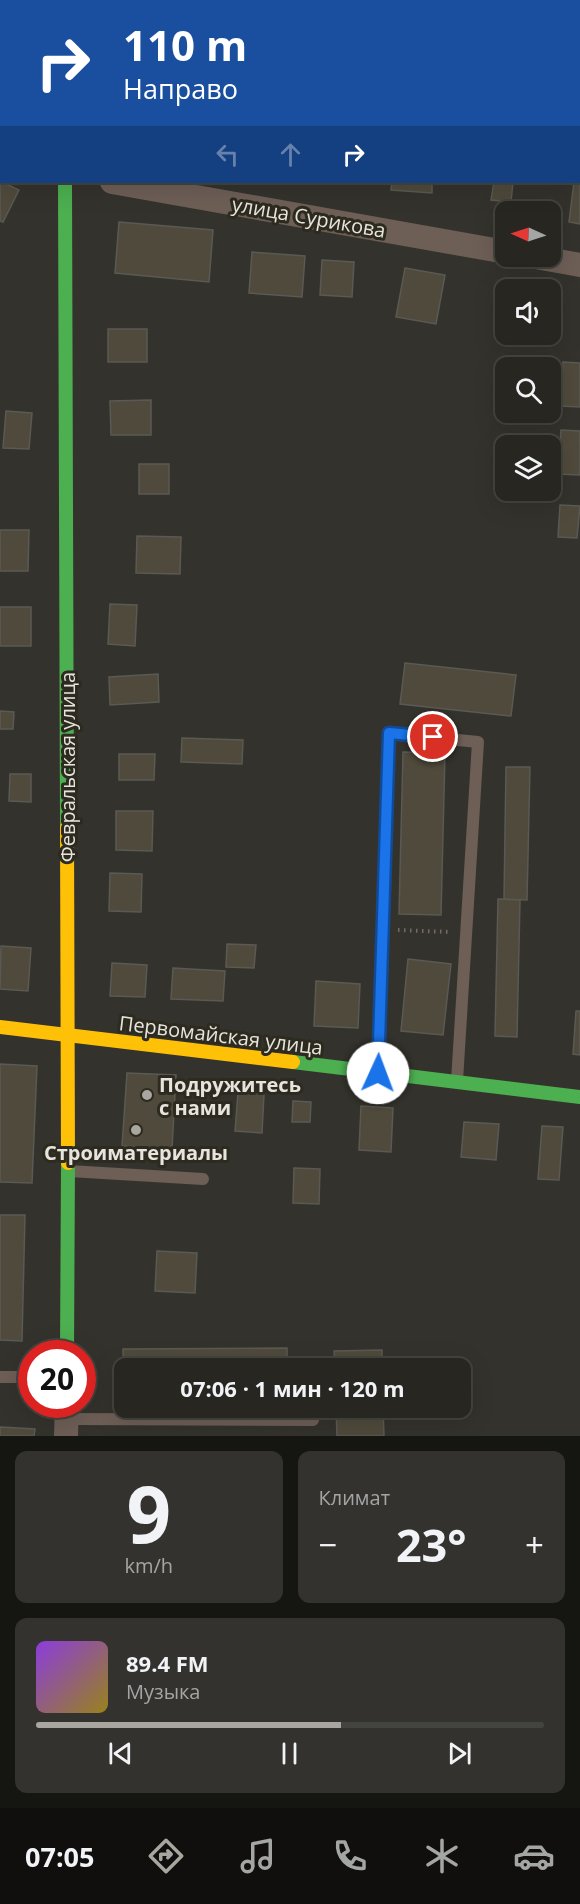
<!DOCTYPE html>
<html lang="ru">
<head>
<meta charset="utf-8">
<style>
  body { margin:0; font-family:"Open Sans",sans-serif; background:#33322e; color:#f1f3f6; height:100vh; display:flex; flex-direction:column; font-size:22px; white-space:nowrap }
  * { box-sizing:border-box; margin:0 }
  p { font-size:20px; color:#a4a5a5 }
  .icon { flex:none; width:33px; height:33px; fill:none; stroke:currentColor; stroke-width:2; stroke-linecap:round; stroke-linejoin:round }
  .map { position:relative; height:1436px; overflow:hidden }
  .sheet { display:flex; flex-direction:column; gap:15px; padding:15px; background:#151512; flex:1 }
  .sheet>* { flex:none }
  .banner { position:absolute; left:0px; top:0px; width:580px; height:183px; box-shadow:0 6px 24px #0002,0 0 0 2px #43433f; background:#1a4fa0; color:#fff; overflow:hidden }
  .needle { width:39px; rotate:273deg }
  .controls { position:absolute; left:495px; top:201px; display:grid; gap:12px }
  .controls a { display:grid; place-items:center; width:66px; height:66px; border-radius:12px; background:#272621; box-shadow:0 6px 24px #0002,0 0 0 2px #43433f; font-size:30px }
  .speed { position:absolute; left:18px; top:1340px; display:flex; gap:12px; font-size:30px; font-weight:700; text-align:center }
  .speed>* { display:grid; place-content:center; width:78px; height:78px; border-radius:50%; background:#272621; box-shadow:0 6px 24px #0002,0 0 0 2px #43433f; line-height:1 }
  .speed .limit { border:9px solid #d22; background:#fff; color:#111 }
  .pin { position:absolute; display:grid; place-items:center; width:51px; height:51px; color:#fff; margin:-26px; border:3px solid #fff; border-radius:50%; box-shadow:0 2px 6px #0007 }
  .me { position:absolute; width:66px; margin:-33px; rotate:2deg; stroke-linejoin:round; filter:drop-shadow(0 0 4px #0008) }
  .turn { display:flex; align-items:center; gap:21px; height:126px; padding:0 24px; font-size:27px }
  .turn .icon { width:78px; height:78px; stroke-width:2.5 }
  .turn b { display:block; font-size:42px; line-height:51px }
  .lanes { display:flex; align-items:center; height:57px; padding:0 24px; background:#0003; justify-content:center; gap:30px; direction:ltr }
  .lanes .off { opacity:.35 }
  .big { font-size:45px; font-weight:700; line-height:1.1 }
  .sheet .tile { flex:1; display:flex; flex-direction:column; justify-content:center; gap:9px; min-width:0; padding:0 21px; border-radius:12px; background:#33322e }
  .sheet .dial { align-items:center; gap:0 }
  .dial b { font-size:78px; line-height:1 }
  .song { display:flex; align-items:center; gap:18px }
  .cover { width:72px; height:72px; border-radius:9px; background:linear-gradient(135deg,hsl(270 70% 55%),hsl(50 70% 35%)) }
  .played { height:6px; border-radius:3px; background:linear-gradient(90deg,#a8a69f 60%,#43433f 60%) }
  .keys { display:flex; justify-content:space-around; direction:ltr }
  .heat { display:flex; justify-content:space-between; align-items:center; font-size:33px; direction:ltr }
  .sheet .tiles { flex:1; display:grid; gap:15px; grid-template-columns:1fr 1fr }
  .tile:last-child { grid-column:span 2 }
  .trip { position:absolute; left:114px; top:1358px; width:357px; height:60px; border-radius:12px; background:#272621; box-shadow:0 6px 24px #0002,0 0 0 2px #43433f; font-weight:700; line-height:60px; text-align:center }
  .menu { display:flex; height:96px; justify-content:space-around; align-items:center; background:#100f0d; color:#a4a5a5 }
  .menu .icon { width:42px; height:42px }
  .menu .on { color:#a8a69f }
  .menu b { font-size:27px; color:#f1f3f6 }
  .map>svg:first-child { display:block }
  .building { fill:#4f4a3b; stroke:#5b5954; stroke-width:1.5 }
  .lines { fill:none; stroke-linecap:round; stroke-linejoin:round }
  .path { stroke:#756b64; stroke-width:4; stroke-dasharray:1.5 4.5; stroke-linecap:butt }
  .lane { stroke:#6d5e56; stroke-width:12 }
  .street { stroke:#6d5e56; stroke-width:24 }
  .fast { stroke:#4caf50; stroke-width:14 }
  .slow { stroke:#ffc107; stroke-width:14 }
  .route-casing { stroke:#114b97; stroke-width:15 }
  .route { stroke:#1a73e8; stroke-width:10 }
  .poi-dot { fill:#a8a69f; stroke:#2d2a1f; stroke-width:2 }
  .labels { text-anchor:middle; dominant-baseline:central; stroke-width:6; stroke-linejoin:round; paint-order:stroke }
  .street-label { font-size:20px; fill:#e6e4dd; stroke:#2d2a1f }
  .poi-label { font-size:20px; font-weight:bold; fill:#e6e4dd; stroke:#2d2a1f; text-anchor:start }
</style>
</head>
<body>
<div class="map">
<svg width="580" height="1436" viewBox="0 0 580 1436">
  <rect width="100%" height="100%" fill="#34322c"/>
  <!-- building -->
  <g class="building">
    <path d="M178,0H209L210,2H179Z"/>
    <path d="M579,179H580V224L569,222L574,182H579Z"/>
    <path d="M0,181L19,190L3,222L0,221Z"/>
    <path d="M392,182H432V193L391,190Z"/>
    <path d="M494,182H513L511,202L491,200Z"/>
    <path d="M119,222L213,230L209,282L115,273Z"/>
    <path d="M252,252L305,256L302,297L249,293Z"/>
    <path d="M322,260L354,262L352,297L320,295Z"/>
    <path d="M405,268L445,275L436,324L396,317Z"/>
    <rect x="108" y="329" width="39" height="33"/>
    <path d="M563,362L580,363V407L560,406Z"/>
    <path d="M151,400V435H111L110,401Z"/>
    <path d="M6,411L32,413L29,449L3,448Z"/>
    <path d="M561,430L580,431V475L558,474Z"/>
    <rect x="139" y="464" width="30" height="30"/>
    <path d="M560,505L580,506L577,538L558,537Z"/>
    <path d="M0,530H29L28,571H0Z"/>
    <path d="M137,536L181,537L180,574L136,573Z"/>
    <path d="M110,604L137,605L135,646L108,644Z"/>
    <rect x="0" y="607" width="31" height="39"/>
    <path d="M405,663L516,675L511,716L400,704Z"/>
    <path d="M158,674L159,702L110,705L109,677Z"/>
    <path d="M0,711L14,712L13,729H0Z"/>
    <path d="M182,738L243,740L242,764L181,762Z"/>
    <path d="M403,752L445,753L441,915L399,914Z"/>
    <path d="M119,754H155L154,780H119Z"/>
    <path d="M506,767H530L527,900L504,899Z"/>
    <path d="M10,774H31V802L9,801Z"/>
    <path d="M116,811H153L152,851L116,850Z"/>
    <path d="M110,873L142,874L141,912L109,911Z"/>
    <path d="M498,899L520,900L517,1037L495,1036Z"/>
    <path d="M227,944L256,945L254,968L226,967Z"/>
    <path d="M1,946L31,948L28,991L0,989Z"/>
    <path d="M408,959L451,964L443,1035L401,1031Z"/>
    <path d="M112,963L147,965L145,997L110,996Z"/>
    <path d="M173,968L225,971L223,1001L171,999Z"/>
    <path d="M316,981L360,984L358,1028L314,1026Z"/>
    <path d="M576,1011H580V1055L573,1054Z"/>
    <path d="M0,1064L37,1066L32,1183L0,1182Z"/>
    <path d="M127,1073L176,1075L172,1149L122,1146Z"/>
    <path d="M238,1093L264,1094L262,1133L235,1131Z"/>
    <path d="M293,1101L311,1102L310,1122H292Z"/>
    <path d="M361,1106L393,1108L391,1152L359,1150Z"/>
    <path d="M464,1122L499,1124L496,1160L461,1157Z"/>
    <path d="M542,1126L563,1127L559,1180L538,1179Z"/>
    <path d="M294,1168L320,1169L319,1204L293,1203Z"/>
    <path d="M0,1215H25L22,1341L0,1340Z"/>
    <path d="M157,1251L197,1253L195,1293L155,1291Z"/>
    <path d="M287,1348V1368H124V1395L123,1349Z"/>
    <path d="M382,1350V1368H335L334,1351Z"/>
    <path d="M336,1407H383L384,1436H337Z"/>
    <path d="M0,1427L35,1429L34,1436H0Z"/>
  </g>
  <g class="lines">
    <!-- path -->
    <path class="path" d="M398,930L450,932"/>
    <!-- lane -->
    <g class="lane">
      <path d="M378,1072L389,733L478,742L457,1081"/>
      <path d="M69,1171L203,1179"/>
      <path d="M0,1377H32"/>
      <path d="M67,1419L313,1420"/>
    </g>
    <!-- street -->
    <g class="street">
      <path d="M112,182L506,252"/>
      <path d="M530,256L580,265"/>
      <path d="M66,1436L67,1404"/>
    </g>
    <!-- fast -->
    <g class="fast">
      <path d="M26,2L29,0"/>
      <path d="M0,12H2"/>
      <path d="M65,182L67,827"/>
      <path d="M293,1062L580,1097"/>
      <path d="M67,1353L68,1163"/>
    </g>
    <!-- slow -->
    <g class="slow">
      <path d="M67,827L68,1163"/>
      <path d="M0,1027L293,1062"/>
    </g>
  </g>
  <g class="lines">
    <!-- route casing -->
    <g class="route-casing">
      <path id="route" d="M378,1073L389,733L433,737"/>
    </g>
    <!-- route -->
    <use href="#route" class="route"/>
  </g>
  <!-- markers -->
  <g class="poi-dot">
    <circle cx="147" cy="1095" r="6"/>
    <circle cx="136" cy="1130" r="6"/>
  </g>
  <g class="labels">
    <!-- street labels -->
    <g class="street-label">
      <text transform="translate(309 217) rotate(10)">улица Сурикова</text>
      <text transform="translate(67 767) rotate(-90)">Февральская улица</text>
      <text transform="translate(221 1035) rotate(7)">Первомайская улица</text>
    </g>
    <!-- poi labels -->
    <g class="poi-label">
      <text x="159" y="1084">Подружитесь<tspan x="159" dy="23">с нами</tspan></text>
      <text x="136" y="1152" text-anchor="middle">Строиматериалы</text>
    </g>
  </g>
</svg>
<div class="controls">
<a><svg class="needle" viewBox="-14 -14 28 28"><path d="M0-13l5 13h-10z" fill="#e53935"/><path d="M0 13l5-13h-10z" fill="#a4a5a5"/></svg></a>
<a><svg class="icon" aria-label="sound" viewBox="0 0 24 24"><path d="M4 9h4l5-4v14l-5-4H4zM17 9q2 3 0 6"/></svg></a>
<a><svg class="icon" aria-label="search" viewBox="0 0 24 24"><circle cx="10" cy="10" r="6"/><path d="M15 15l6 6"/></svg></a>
<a><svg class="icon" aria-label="layers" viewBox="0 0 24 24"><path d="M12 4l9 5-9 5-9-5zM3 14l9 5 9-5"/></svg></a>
</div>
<div class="speed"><div class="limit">20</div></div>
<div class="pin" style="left:433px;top:737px;background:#d93025"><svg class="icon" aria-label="arrive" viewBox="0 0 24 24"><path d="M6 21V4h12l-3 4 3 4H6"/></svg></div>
<svg class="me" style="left:378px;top:1073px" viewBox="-20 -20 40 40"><circle r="19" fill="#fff"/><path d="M0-13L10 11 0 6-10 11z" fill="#1a73e8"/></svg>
<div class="trip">07:06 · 1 мин · 120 m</div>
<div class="banner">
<div class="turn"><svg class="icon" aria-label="right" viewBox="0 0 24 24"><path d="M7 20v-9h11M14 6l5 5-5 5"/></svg><div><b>110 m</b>Направо</div></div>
<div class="lanes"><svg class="icon off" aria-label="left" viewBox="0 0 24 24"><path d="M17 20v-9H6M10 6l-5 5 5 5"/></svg><svg class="icon off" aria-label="ahead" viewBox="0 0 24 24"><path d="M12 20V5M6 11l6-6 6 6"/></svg><svg class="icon" aria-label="right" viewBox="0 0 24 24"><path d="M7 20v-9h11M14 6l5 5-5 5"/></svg></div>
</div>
</div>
<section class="sheet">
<div class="tiles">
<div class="tile dial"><b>9</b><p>km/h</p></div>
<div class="tile"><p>Климат</p>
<div class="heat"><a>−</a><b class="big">23°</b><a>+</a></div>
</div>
<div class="tile">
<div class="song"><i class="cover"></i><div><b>89.4 FM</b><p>Музыка</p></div></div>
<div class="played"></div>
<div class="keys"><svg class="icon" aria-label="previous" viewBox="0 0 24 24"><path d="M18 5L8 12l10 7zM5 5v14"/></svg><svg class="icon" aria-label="pause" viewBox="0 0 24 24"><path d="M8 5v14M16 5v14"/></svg><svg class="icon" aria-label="next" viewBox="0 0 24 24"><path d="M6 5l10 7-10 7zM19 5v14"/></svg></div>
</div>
</div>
</section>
<nav class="menu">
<b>07:05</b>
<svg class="icon on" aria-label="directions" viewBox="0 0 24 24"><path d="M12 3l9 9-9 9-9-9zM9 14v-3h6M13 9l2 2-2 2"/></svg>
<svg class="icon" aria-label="music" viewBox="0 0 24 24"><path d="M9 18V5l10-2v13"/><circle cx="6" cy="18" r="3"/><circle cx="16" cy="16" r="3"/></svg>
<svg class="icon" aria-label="phone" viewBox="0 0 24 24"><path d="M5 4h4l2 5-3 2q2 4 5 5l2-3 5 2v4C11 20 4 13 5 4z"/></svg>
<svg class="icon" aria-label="climate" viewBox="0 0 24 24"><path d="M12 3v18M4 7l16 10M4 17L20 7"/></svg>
<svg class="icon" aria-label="car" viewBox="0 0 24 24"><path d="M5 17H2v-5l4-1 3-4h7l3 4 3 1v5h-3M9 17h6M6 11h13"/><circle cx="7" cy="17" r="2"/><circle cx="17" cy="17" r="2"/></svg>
</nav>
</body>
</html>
